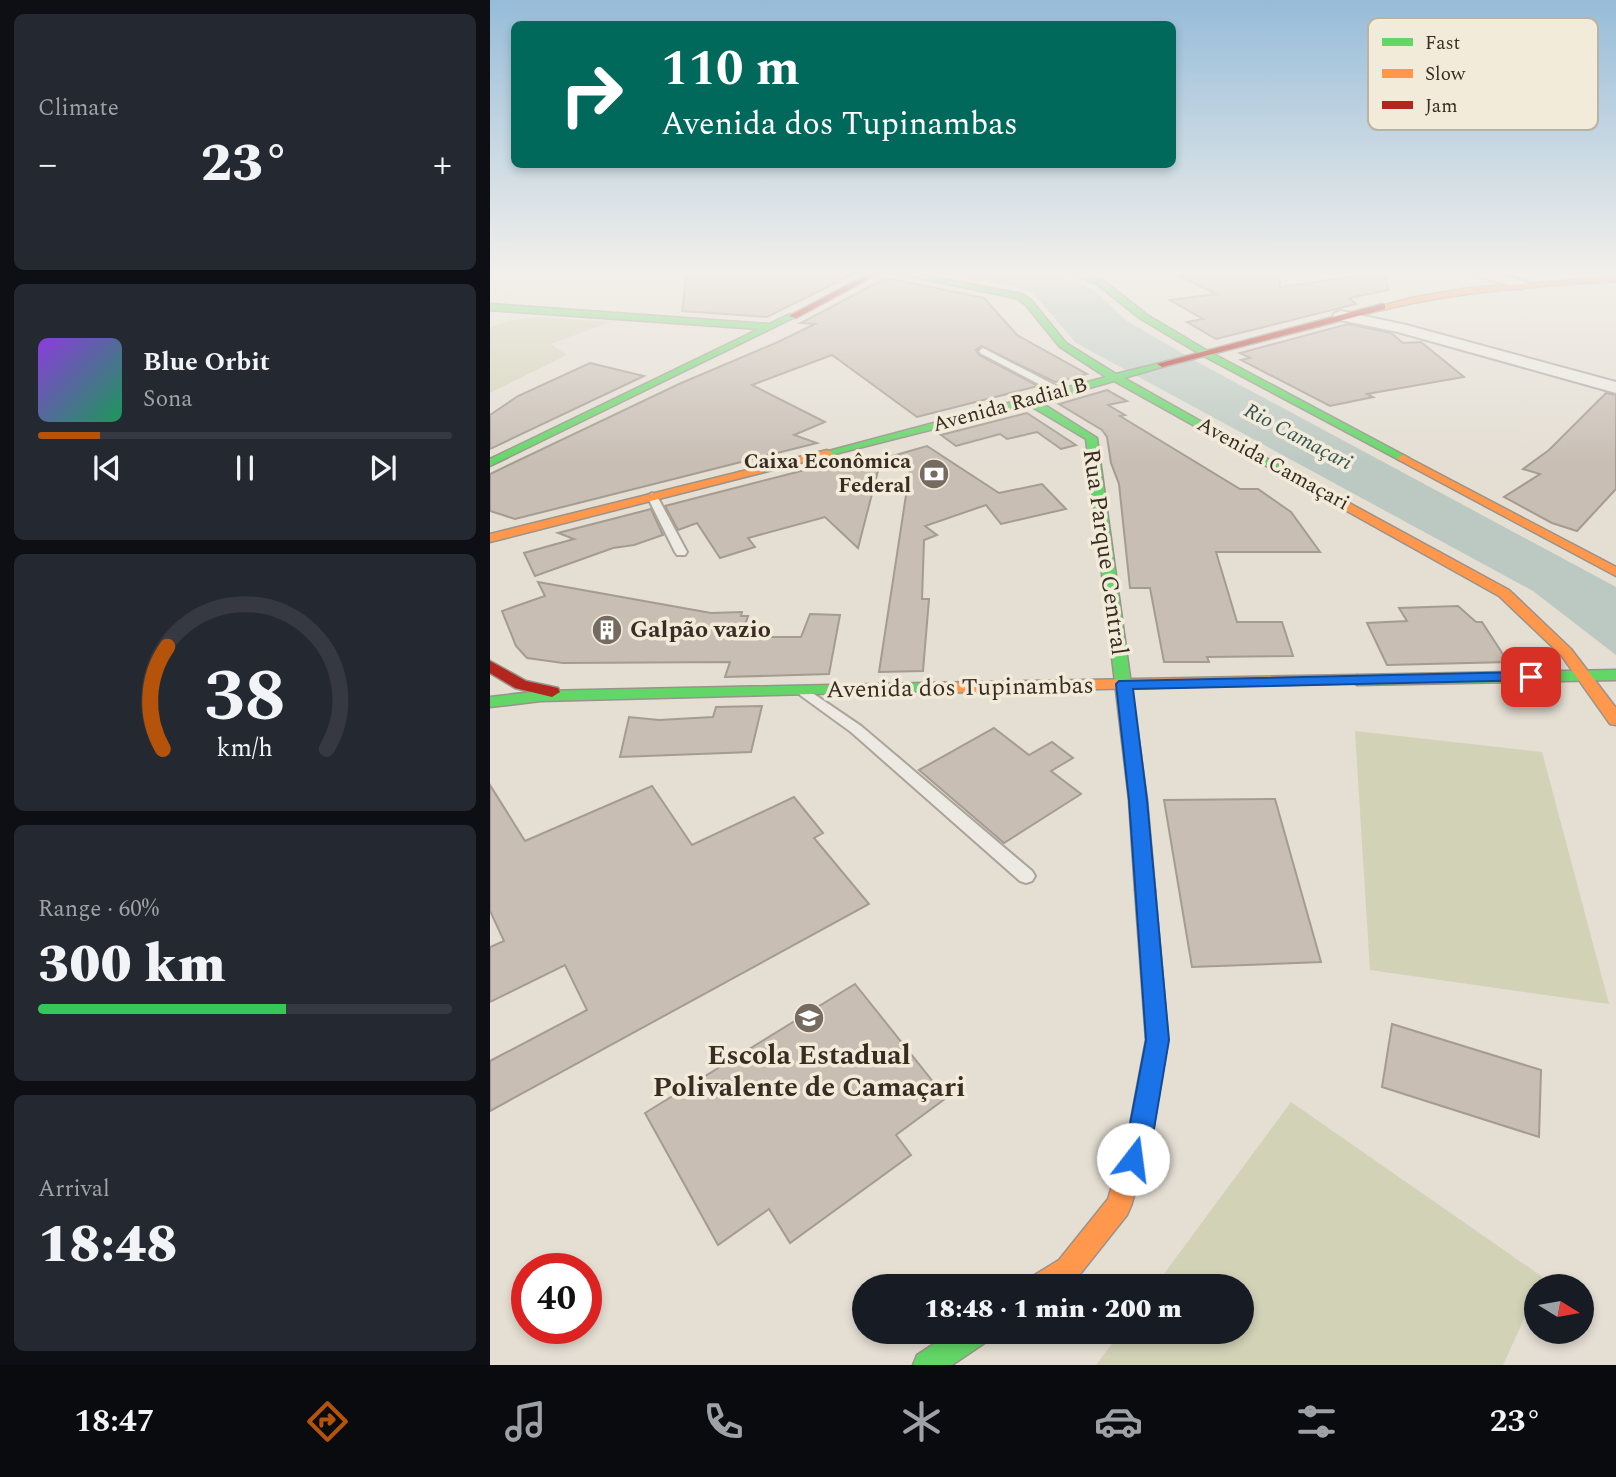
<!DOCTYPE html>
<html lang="en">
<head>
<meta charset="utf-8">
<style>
  body { margin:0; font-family:Spectral,serif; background:#242831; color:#f1f3f6; height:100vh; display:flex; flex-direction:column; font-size:26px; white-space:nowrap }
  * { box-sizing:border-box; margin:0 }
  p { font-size:23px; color:#9ea1a6 }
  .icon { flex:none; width:38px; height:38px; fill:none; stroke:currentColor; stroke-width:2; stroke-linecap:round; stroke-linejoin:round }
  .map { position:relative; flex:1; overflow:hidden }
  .side { display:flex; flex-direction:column; gap:14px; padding:14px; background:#0d0f14; width:490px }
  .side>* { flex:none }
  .top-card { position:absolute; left:21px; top:21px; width:665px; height:147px; border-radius:10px; box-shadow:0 4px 10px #0003; background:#00695c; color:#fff; overflow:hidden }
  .needle { width:46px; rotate:101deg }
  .fabs { position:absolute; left:1034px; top:1274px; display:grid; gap:14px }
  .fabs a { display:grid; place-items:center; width:70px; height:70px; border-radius:50%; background:#171b24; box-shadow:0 4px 10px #0003; font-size:35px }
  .speed { position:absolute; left:21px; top:1253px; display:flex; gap:14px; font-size:35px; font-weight:700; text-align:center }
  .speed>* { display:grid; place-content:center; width:91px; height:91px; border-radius:50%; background:#171b24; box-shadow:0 4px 10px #0003; line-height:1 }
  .speed .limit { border:10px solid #d22; background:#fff; color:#111 }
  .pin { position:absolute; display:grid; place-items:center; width:60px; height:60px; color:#fff; margin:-30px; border-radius:14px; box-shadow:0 4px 10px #0006 }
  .me { position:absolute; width:77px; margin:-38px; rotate:15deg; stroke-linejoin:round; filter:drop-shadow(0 0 5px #0008) }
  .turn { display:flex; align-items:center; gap:24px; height:147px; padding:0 35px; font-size:32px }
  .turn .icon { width:91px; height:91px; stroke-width:2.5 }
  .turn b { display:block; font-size:49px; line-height:60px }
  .big { font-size:52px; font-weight:800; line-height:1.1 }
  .side .widget { flex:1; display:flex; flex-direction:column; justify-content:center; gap:10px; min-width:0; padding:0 24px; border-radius:10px; background:#242831 }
  .side .dial { align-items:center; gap:0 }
  .dial svg { height:182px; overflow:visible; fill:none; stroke:#363941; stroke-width:7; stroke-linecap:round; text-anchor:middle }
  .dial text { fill:#f1f3f6; stroke:none }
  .song { display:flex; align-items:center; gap:21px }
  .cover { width:84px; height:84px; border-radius:10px; background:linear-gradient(135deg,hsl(270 70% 55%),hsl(150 70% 35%)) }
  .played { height:7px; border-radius:4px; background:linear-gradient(90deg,#b45309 15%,#363941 15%) }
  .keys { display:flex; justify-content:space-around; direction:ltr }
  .heat { display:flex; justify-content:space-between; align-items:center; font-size:38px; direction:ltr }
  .charge { height:10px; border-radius:5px; background:linear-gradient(90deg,#34c759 60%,#363941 0) }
  .trip { position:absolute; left:362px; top:1274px; width:402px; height:70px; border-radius:35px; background:#171b24; box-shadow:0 4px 10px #0003; font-weight:800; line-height:70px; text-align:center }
  .menu { display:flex; height:112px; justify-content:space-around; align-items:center; background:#090b0e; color:#9ea1a6 }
  .menu .icon { width:49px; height:49px }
  .menu .current { color:#b45309 }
  .menu b { font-size:32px; color:#f1f3f6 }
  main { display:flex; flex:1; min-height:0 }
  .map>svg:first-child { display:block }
  .green { fill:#d2d2b7 }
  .water { fill:#bcc9c2 }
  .building { fill:#c8beb4; stroke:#a49b92; stroke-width:2 }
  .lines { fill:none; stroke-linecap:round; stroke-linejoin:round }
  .lane-casing { stroke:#aaa49b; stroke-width:4 }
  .street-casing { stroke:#aaa49b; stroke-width:4 }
  .fast-casing { stroke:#99938b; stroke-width:3 }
  .slow-casing { stroke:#99938b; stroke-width:3 }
  .jam-casing { stroke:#99938b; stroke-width:3 }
  .lane { fill:#eceae3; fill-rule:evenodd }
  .street { fill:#eceae3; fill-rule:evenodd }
  .fast { fill:#63d668; fill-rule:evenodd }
  .slow { fill:#ff974d; fill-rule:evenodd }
  .jam { fill:#b3261e; fill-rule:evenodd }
  .route { fill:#1a73e8; stroke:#114b97; stroke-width:2 }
  .labels { text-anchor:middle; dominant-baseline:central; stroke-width:7; stroke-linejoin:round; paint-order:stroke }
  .far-street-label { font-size:21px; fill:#392d23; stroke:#f3ebda }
  .far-water-label { font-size:21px; font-style:italic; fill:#345654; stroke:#f3ebda }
  .far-poi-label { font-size:21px; font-weight:bold; fill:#392d23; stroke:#f3ebda; text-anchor:end }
  .street-label { font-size:24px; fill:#392d23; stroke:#f3ebda }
  .poi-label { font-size:24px; font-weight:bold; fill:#392d23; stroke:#f3ebda; text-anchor:start }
  .near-poi-label { font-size:28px; font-weight:bold; fill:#392d23; stroke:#f3ebda }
  .key { fill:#f3ebda; stroke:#bbb2a3; stroke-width:2 }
  .key-label { font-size:19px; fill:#392d23 }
</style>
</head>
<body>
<main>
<section class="side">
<div class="widget"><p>Climate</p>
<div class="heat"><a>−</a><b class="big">23°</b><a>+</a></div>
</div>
<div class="widget">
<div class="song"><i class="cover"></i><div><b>Blue Orbit</b><p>Sona</p></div></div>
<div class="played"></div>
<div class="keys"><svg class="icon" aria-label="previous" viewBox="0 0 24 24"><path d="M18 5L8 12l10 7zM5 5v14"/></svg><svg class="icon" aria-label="pause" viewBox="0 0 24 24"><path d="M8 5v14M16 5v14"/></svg><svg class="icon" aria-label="next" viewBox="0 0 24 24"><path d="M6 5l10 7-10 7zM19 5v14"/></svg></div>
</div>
<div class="widget dial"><svg viewBox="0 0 100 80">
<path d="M14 69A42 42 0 1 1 86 69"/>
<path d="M14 69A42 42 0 0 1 16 24" stroke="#b45309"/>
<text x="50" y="56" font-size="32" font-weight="700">38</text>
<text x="50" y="72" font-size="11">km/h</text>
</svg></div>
<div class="widget"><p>Range · 60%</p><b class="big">300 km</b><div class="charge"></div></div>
<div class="widget"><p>Arrival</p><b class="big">18:48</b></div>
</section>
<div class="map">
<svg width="1126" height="1365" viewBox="0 0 1126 1365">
  <rect width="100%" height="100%" fill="#e4ded3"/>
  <!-- green -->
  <g class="green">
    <path d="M48,317L120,322L61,344L77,355L0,393V327L22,320Z"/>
    <path d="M865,731L1052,752L1119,1004L880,970Z"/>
    <path d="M801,1102L1054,1278L1050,1286H1046V1293L1013,1365H606L631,1332H752V1286H665Z"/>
  </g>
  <!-- water -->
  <path class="water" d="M442,272H552L589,284L605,291L637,321L711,364L1126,587V655L1043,591L586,343L542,292L523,286Z"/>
  <!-- building -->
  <g class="building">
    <path d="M197,272H341L361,275L277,317L192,311Z"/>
    <path d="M682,272H789L790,287L895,272L898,290L859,298L866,304L726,339L697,322L713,319L680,300L726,294Z"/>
    <path d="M401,279L494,298L527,335L597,374L565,382L491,346L486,350L489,355L548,386L427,417L342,355L262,385L335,422L304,435L327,443L25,519L0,511V474L189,384L288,342L325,324L311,323L392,280Z"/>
    <path d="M858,324L901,333L913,343L931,342L974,377L877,394L883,397L840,406L751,360L760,358L750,353Z"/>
    <path d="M100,363L154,376L0,449V415L28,396Z"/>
    <path d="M617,390L637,401L618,405L635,415L630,416L750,489H768L801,512L830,552H726L747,622H792L803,656L717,657L719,662H674L660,588H640L629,484L621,463L617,437L612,430L569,404Z"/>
    <path d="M1116,393L1126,395V489L1087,531L1062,523L1014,497L1050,474L1033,469L1059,450Z"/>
    <path d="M537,413L586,445L571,449L547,432L517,439L510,434L466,446L451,435Z"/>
    <path d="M437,446L509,493L552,484L576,509L511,524L496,505L435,526L447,535L434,540L432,599H439L433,671L389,672L420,469L390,463L368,548L335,517L258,538L265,547L230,558L207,523L188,530L175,506L350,461L360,468Z"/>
    <path d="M161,509L173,535L144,545L123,548L45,576L34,553L84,539L68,533Z"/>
    <path d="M48,582L221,613L252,612L251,616H258L251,637H311L320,614L350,615L339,674L235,677L240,662L73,663L37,658L26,646L12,611L55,596Z"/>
    <path d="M968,606L986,622H992L1018,662L897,665L877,623L917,621L909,608Z"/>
    <path d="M272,706L261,752L130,757L139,717L169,720L223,717L226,707Z"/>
    <path d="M504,728L539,755L562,742L583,758L561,771L591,794L514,843L429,770Z"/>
    <path d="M0,785L35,841L162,786L202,845L304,797L333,833L324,838L379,904L0,1111V1061L97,1010L75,965L0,1002V947L14,941L0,911Z"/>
    <path d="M785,799L831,962L702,967L674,800Z"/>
    <path d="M365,984L456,1098L406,1135L421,1155L300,1243L279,1209L228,1245L155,1113Z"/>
    <path d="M902,1024L1051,1070L1049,1137L892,1087Z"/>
  </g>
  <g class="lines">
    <!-- lane casing -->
    <g class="lane-casing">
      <g id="lane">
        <path d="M493,348L574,390L576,392L568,394L490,353L489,351Z"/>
        <path d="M162,493L167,496L197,552L195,555H187L185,552L157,496Z"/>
        <path d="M315,688L371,726L542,871L545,876L542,881L536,883L530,881L361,732L310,695L308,692L310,689Z"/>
      </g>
    </g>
    <!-- street casing -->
    <g class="street-casing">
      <g id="street">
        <path d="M984,272H1004L1036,282L1038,285L1031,289L986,275Z"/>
        <path d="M851,311L916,325L1126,382V393L908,332L845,319L843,316L845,313Z"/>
      </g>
    </g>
    <!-- fast casing -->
    <g class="fast-casing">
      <g id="fast">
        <path d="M400,272H415L532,294L541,300L576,343L626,374L675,362V366L634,378L799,471L793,475L789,473L624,381L550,402L607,438L657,800L665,890L662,895L655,898L648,895L645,890L639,800L596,439L539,405L337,456L331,453L616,377L570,347L535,304L526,298Z"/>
        <path d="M579,272H589L614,281L657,315L716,350L919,458L909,460L710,354L651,319L608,285Z"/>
        <path d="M0,304L279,324L300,314L307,316L0,466V459L269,329L0,310Z"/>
        <path d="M1126,670V680L867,685L859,680L867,675Z"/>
        <path d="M436,683L442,685L444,688L442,691L51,701L0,707V697L51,691Z"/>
        <path d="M462,1332H500L496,1342L462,1365H423L427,1355Z"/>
      </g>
    </g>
    <!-- slow casing -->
    <g class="slow-casing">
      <g id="slow">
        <path d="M1126,277V281C1047,286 969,291 892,310L888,307L921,298L979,288Z"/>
        <path d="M337,450L343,453L341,455L0,542V534Z"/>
        <path d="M913,455L1126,567V576L909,460L907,458Z"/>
        <path d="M793,467L1019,590L1081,649L1126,708V725L1120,724L1071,655L1009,596L789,473L787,471Z"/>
        <path d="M867,675L875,680L873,683L436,693L428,688L436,683Z"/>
        <path d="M655,882L662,885L665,890L678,1040L662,1135L641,1206L637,1215L587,1278L576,1286H540L543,1276L569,1260L618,1199L638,1135L656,1040L645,890L648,885Z"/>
      </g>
    </g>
    <!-- jam casing -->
    <g class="jam-casing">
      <g id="jam">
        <path d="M382,272H391L306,318L299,316Z"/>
        <path d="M892,304L895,305V309L672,367L667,364Z"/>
        <path d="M0,661L36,681L68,688L70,692L62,697L25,688L0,673Z"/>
      </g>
    </g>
    <!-- lane -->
    <use href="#lane" class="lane"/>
    <!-- street -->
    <use href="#street" class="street"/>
    <!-- fast -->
    <use href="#fast" class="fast"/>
    <!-- slow -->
    <use href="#slow" class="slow"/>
    <!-- jam -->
    <use href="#jam" class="jam"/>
  </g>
  <!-- sky -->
  <linearGradient id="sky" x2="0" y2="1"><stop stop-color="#96bcd9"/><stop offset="0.59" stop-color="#f3f0eb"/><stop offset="1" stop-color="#f3f0eb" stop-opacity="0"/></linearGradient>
  <rect width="1126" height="463" fill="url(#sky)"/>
  <!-- route -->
  <path class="route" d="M1041,672L1048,677L1046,680L643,689L657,800L679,1040L663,1135L652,1167L643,1171L634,1167L630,1159L638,1135L656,1040L639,800L626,684L629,681Z"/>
  <!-- icons -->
  <defs>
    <g id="bank-disc" transform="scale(1.575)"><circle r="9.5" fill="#756b61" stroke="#f3ebda"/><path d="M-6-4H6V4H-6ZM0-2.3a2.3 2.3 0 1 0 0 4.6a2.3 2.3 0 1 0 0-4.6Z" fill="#fff"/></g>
    <g id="building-disc" transform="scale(1.575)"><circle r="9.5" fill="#756b61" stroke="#f3ebda"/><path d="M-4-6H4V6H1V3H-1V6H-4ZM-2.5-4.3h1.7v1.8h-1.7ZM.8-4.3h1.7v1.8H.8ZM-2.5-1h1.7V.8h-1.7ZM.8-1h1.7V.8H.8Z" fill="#fff"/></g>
    <g id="school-disc" transform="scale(1.575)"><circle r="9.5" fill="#756b61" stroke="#f3ebda"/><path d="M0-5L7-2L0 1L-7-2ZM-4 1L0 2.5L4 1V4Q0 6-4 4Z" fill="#fff"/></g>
  </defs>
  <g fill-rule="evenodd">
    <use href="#bank-disc" x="444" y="474"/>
    <use href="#building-disc" x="117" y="630"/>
    <use href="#school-disc" x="319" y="1018"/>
  </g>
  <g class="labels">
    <!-- far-street labels -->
    <g class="far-street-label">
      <text transform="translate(520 405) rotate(-15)">Avenida Radial B</text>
      <text transform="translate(783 464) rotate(29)">Avenida Camaçari</text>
    </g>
    <!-- far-water labels -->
    <g class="far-water-label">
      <text transform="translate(808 437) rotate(28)">Rio Camaçari</text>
    </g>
    <!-- far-poi labels -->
    <g class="far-poi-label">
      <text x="421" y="462">Caixa Econômica<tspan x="421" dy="24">Federal</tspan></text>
    </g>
    <!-- street labels -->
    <g class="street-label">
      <text transform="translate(615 552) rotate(82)">Rua Parque Central</text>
      <text transform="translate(470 688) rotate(-1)">Avenida dos Tupinambas</text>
    </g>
    <!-- poi labels -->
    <g class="poi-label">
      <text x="140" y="630">Galpão vazio</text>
    </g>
    <!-- near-poi labels -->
    <g class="near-poi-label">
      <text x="319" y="1055">Escola Estadual<tspan x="319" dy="32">Polivalente de Camaçari</tspan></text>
    </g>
  </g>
  <!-- legend -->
  <rect x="878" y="18" width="230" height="112" rx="10" class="key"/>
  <rect x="892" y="38" width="31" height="8" fill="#63d668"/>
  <rect x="892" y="69" width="31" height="9" fill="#ff974d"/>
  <rect x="892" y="101" width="31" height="8" fill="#b3261e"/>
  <g class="key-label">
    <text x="935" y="49">Fast</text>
    <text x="935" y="80">Slow</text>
    <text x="935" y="112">Jam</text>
  </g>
</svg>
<div class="fabs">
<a><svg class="needle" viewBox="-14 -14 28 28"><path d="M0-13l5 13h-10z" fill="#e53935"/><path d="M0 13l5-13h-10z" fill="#9ea1a6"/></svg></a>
</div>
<div class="speed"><div class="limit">40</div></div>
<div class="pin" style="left:1041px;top:677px;background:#d93025"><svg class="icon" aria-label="arrive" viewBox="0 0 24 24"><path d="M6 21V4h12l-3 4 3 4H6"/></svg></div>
<svg class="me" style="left:643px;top:1159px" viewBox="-20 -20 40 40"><circle r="19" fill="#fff"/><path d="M0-13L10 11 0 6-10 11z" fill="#1a73e8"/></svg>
<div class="trip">18:48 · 1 min · 200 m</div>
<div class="top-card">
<div class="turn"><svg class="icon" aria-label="right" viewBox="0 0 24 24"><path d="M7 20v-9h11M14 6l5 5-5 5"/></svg><div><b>110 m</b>Avenida dos Tupinambas</div></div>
</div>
</div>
</main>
<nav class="menu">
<b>18:47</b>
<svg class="icon current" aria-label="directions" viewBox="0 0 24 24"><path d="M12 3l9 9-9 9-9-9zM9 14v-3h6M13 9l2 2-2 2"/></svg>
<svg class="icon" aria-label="music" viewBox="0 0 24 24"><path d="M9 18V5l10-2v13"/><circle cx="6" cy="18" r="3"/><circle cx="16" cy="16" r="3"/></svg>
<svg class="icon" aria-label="phone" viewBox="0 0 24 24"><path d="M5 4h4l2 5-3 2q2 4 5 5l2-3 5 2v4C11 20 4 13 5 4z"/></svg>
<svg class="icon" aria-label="climate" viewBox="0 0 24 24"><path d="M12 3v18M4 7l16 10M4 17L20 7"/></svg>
<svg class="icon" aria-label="car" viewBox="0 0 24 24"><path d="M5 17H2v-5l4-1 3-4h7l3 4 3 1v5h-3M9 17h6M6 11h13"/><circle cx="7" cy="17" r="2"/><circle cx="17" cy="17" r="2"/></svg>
<svg class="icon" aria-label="filters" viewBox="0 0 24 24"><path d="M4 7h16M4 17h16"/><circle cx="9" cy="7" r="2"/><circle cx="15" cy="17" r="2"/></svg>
<b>23°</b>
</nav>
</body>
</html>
